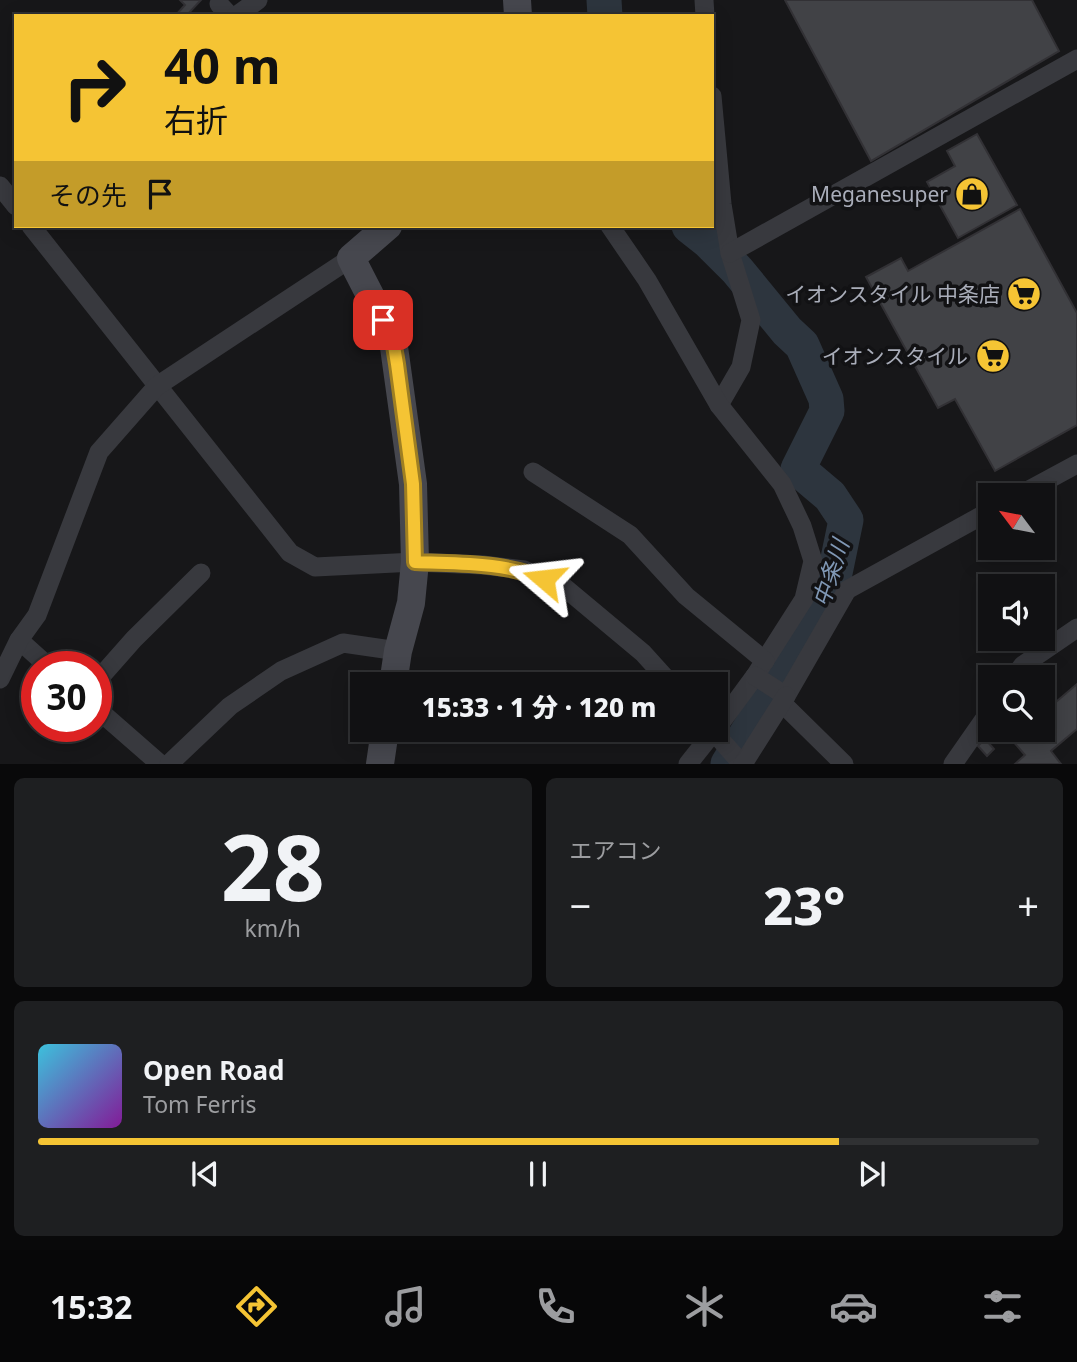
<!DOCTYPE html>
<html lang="ja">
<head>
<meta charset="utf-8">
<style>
  body { margin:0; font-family:"Noto Sans","Noto Sans JP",sans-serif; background:#1e1f21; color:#f1f3f6; height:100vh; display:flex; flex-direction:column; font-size:26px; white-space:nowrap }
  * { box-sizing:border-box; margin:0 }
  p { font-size:23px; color:#9c9da0 }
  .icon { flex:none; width:38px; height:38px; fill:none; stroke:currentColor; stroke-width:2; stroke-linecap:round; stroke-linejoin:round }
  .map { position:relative; height:764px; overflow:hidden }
  .panel { display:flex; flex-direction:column; gap:14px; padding:14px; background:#09090a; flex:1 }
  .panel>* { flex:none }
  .top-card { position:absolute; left:14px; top:14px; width:700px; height:214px; border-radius:0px; box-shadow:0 4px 18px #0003,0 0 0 2px #303133; background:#f5c434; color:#111; overflow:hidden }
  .needle { width:46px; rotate:302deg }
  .fabs { position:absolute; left:978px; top:483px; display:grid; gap:14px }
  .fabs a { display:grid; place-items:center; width:77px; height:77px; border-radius:0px; background:#111113; box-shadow:0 4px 18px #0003,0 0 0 2px #303133; font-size:35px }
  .speed { position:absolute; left:21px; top:651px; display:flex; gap:14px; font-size:35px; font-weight:700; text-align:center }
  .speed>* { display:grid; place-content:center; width:91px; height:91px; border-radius:50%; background:#111113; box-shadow:0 4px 18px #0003,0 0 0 2px #303133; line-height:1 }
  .speed .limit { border:10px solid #d22; background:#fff; color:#111 }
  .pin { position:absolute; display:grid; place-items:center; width:60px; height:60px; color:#fff; margin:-30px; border-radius:14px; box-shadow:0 4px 10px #0006 }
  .me { position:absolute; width:77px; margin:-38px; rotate:287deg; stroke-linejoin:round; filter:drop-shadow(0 0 5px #0008) }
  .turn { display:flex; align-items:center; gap:24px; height:147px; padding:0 35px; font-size:32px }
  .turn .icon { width:91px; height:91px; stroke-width:2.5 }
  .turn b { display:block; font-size:49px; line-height:60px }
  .then { display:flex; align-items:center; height:66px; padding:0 35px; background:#0003; gap:14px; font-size:26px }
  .big { font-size:52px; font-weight:800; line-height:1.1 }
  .panel .card { flex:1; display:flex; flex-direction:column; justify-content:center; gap:10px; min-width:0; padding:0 24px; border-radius:10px; background:#1e1f21 }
  .panel .dial { align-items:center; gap:0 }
  .dial b { font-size:91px; line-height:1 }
  .song { display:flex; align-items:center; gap:21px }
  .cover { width:84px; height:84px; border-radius:10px; background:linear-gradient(135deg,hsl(190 70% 55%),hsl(290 70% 35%)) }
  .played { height:7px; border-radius:4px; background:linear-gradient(90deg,#f5c434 80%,#303133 80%) }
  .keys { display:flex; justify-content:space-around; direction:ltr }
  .heat { display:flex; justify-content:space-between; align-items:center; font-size:38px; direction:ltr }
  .panel .tiles { flex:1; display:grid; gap:14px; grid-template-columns:1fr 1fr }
  .card:last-child { grid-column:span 2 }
  .trip { position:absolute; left:350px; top:672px; width:378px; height:70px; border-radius:0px; background:#111113; box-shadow:0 4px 18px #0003,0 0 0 2px #303133; font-weight:800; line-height:70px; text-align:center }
  .tabs { display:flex; height:112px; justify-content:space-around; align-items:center; background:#070708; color:#9c9da0 }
  .tabs .icon { width:49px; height:49px }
  .tabs .selected { color:#f5c434 }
  .tabs b { font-size:32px; color:#f1f3f6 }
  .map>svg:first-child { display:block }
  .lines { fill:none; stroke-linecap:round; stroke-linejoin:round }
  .river { stroke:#2d353e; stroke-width:35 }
  .building { fill:#414246; stroke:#323135; stroke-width:2 }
  .street { stroke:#38393e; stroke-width:19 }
  .secondary { stroke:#46474e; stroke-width:28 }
  .route-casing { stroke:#9f7f22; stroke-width:18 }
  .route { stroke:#f5c434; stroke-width:12 }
  .labels { text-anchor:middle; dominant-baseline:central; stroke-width:7; stroke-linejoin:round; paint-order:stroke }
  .poi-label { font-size:21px; fill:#a9adb9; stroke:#121214; text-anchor:end }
  .water-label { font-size:23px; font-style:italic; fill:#8098b5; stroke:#121214 }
</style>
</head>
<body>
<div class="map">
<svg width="1077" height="764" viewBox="0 0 1077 764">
  <rect width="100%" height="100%" fill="#171719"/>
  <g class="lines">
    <!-- river -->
    <g class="river">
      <path d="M604,0L605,16"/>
      <path d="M689,226L708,241L737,270L787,331L802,345L826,399L827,411L798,469L830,496L846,520L835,573L809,632L728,764"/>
    </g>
  </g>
  <!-- building -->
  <g class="building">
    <path d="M180,0H201L186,16H175L185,5Z"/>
    <path d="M785,0H1032L1059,51L871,161Z"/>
    <path d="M977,134L1017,205L958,238L927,182L955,166L947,151Z"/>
    <path d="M1020,209L1077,313V425L995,471L955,399L938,408L866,277L901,258L908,271Z"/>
    <path d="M1077,684V729L1051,751L1061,764H1015L1025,755L1004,731L1043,730V713Z"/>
    <path d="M985,739L994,749L987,756L978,746Z"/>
  </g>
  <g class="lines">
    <!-- street -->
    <g class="street">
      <path d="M704,0L705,16"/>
      <path d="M219,4L230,16"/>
      <path d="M236,16L258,0"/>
      <path d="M712,96L722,204L730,253L751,320L741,367L719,405"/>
      <path d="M0,186L16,206"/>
      <path d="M31,226L290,553L315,567L415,562L483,565L524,570L564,587L643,653L671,684"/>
      <path d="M610,226L647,280L719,405L782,484L802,526L813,561L804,599L755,676L716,729"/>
      <path d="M730,253L1077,59"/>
      <path d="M533,472L630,535L686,596L765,661"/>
      <path d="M1020,495L1077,464"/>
      <path d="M19,640L49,667"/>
      <path d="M755,676L786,696L847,590L990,511"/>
      <path d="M1014,677L1023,665L1077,628"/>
      <path d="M0,679L19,640L37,615L99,452L157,386L351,258"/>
      <path d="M96,682L134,639L201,573"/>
      <path d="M782,703L844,764"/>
      <path d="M96,708L160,764"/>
      <path d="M712,730L742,764"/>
      <path d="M169,764L230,706L281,671L343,643L398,651"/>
      <path d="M688,764L715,730"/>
      <path d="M743,764L786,696"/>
      <path d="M953,764L990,711"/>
    </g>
    <!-- secondary -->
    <g class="secondary">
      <path d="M517,0L518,16"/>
      <path d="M388,226L351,258L393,340L413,484L415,562L411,603L398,651L393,684"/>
      <path d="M380,764L385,730"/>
    </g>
  </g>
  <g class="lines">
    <!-- route casing -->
    <g class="route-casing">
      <path id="route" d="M383,320L393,340L397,364L413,484L415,562C459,564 503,562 544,579"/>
    </g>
    <!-- route -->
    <use href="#route" class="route"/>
  </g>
  <!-- icons -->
  <defs>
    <g id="shop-disc" transform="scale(1.75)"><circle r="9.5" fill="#f5c434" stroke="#121214"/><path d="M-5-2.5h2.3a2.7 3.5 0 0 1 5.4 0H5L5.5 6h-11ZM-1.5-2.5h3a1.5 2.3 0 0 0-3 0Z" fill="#111"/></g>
    <g id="supermarket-disc" transform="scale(1.75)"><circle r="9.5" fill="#f5c434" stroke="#121214"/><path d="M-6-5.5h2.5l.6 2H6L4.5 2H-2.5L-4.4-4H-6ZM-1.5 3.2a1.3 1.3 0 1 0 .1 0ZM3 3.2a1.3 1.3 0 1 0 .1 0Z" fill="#111"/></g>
  </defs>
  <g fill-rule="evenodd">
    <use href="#shop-disc" x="972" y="194"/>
    <use href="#supermarket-disc" x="1024" y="294"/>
    <use href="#supermarket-disc" x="993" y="356"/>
  </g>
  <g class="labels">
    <!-- poi labels -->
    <g class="poi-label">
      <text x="948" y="194">Meganesuper</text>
      <text x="1000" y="294">イオンスタイル 中条店</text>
      <text x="968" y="356">イオンスタイル</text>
    </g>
    <!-- water labels -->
    <g class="water-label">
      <text transform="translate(830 573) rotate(-72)">中条川</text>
    </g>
  </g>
</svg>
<div class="fabs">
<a><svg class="needle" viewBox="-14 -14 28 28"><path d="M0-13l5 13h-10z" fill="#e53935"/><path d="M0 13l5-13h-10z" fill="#9c9da0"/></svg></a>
<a><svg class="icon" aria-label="sound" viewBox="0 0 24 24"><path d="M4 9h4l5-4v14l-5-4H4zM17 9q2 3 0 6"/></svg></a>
<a><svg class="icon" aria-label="search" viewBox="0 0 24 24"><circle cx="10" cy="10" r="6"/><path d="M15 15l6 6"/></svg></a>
</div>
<div class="speed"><div class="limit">30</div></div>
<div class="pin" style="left:383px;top:320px;background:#d93025"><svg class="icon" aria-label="arrive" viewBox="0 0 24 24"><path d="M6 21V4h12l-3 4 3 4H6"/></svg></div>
<svg class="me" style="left:544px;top:579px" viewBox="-20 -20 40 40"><path d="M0-17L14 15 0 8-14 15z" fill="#f5c434" stroke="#fff" stroke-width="4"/></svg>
<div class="trip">15:33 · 1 分 · 120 m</div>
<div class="top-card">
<div class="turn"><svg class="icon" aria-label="right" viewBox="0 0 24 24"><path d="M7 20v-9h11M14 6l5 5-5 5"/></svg><div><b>40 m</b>右折</div></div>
<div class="then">その先<svg class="icon" aria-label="arrive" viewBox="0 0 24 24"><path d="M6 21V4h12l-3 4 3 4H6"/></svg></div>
</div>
</div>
<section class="panel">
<div class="tiles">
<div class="card dial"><b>28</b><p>km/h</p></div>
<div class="card"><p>エアコン</p>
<div class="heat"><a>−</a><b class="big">23°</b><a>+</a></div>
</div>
<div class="card">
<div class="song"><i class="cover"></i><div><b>Open Road</b><p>Tom Ferris</p></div></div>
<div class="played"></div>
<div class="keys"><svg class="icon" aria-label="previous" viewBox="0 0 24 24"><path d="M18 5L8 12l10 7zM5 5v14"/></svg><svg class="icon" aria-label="pause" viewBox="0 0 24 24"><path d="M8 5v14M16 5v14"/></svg><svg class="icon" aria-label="next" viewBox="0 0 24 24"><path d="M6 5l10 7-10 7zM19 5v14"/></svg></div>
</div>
</div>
</section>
<nav class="tabs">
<b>15:32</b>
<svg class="icon selected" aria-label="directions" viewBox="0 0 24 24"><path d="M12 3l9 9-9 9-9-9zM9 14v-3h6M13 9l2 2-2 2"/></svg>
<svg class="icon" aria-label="music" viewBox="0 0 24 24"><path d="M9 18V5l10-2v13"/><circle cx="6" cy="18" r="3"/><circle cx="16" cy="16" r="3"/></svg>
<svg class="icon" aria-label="phone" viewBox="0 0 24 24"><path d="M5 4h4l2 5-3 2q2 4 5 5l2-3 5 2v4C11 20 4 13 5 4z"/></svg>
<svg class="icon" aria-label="climate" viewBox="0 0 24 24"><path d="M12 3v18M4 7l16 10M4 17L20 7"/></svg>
<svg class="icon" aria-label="car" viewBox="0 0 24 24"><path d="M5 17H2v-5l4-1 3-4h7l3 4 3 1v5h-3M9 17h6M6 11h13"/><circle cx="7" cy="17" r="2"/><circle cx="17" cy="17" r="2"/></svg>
<svg class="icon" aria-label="filters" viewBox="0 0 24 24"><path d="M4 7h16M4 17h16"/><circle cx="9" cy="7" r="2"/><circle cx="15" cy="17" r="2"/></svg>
</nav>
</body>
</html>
